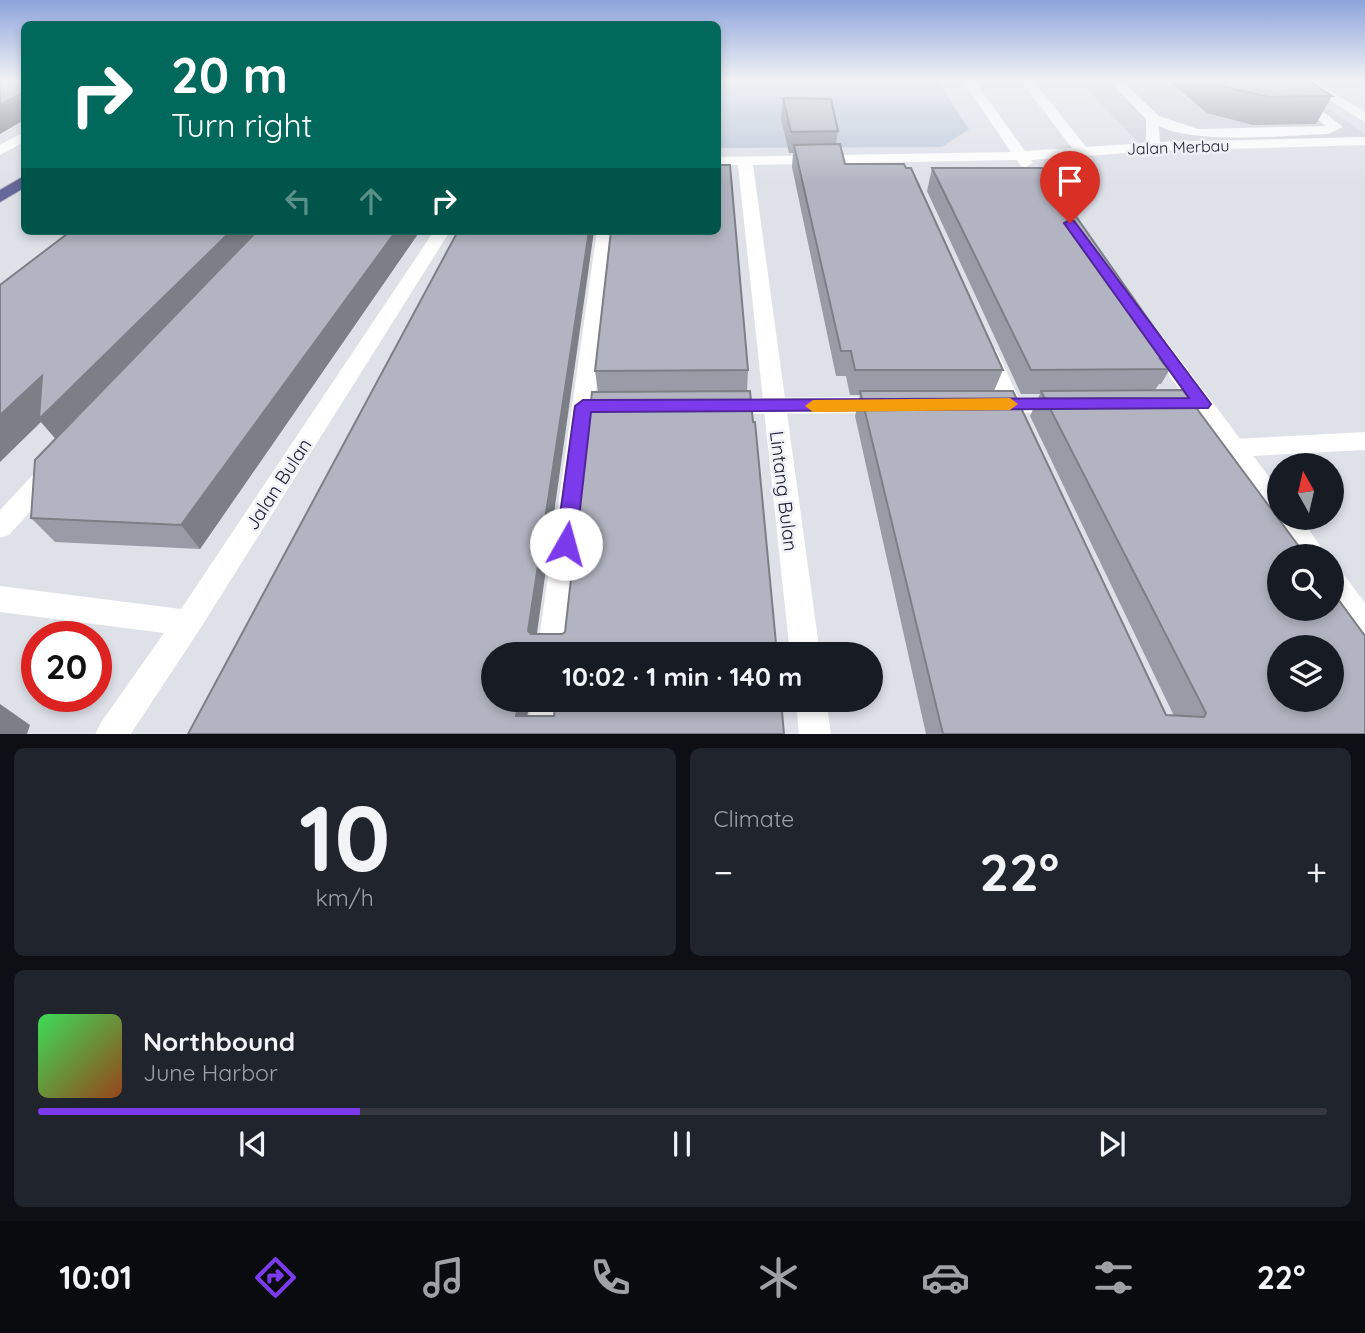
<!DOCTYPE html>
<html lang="en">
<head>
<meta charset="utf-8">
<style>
  body { margin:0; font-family:Quicksand,sans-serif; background:#20242c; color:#f1f3f6; height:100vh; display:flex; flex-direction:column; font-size:26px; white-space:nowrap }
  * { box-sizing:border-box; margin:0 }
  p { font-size:23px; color:#9ea1a6 }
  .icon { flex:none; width:38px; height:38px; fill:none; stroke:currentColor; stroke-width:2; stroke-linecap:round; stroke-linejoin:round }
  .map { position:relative; height:734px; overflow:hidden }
  .drawer { display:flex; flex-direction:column; gap:14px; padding:14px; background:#0d0f14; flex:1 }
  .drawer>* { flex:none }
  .banner { position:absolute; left:21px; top:21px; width:700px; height:214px; border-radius:10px; box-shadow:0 4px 10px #0003; background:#00695c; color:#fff; overflow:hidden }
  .needle { width:46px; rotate:352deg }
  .buttons { position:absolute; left:1267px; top:453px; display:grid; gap:14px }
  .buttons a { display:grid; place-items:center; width:77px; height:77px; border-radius:50%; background:#171b24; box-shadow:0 4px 10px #0003; font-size:35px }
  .speed { position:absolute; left:21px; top:621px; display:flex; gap:14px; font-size:35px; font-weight:700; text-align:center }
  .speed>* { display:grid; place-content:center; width:91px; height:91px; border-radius:50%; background:#171b24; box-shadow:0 4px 10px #0003; line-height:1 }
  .speed .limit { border:10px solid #d22; background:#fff; color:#111 }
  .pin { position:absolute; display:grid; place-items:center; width:60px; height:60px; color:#fff; margin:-72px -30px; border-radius:50% 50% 50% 0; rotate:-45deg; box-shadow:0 0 7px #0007 }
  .pin .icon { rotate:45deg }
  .me { position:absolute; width:77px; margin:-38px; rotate:7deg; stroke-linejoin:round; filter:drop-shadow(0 0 5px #0008) }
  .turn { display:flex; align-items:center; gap:24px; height:147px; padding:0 35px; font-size:32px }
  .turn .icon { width:91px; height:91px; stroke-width:2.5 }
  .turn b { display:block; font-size:49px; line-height:60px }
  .lanes { display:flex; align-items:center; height:66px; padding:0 35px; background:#0003; justify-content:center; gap:35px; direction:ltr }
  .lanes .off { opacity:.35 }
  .big { font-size:52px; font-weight:800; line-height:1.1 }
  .drawer .widget { flex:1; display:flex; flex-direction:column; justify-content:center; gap:10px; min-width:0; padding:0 24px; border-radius:10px; background:#20242c }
  .drawer .dial { align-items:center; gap:0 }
  .dial b { font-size:91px; line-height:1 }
  .song { display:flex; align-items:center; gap:21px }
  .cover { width:84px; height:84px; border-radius:10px; background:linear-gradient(135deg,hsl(130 70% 55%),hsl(20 70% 35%)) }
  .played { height:7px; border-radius:4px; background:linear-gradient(90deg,#7c3aed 25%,#363941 25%) }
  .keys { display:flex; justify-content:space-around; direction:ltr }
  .heat { display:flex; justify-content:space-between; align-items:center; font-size:38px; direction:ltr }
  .drawer .tiles { flex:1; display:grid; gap:14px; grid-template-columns:1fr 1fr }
  .widget:last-child { grid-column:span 2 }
  .trip { position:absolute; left:481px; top:642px; width:402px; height:70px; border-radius:35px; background:#171b24; box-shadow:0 4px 10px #0003; font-weight:800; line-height:70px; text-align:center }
  .menu { display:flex; height:112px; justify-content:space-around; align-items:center; background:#090b0e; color:#9ea1a6 }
  .menu .icon { width:49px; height:49px }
  .menu .on { color:#7c3aed }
  .menu b { font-size:32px; color:#f1f3f6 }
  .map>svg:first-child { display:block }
  .built { fill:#d1d3dd }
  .green { fill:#bac8d9 }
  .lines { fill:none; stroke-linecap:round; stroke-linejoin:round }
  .primary-casing { stroke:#bdbdc3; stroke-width:2 }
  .lane { fill:#fff; fill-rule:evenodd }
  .street { fill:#fff; fill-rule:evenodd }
  .primary { fill:#67679b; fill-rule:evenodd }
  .wall { fill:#999ca6 }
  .shaded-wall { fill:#7d7f87 }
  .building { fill:#b2b5c1; stroke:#7d7f87; stroke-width:2; fill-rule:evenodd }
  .route { fill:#7c3aed; stroke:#51269a; stroke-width:2 }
  .slow { fill:#f59e0b }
  .labels { text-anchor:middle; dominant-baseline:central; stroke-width:5; stroke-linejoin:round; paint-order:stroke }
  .far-street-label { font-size:16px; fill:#222238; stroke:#eff1f6 }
  .street-label { font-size:19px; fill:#222238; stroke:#eff1f6 }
</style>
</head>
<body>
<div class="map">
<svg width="1365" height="735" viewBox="0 0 1365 735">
  <rect width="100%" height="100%" fill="#dfe1e9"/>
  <!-- built -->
  <path class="built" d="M1078,80H1287L1365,134V138L1138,142Z"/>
  <!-- green -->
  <path class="green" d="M718,80H937L969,129L942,147L718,148Z"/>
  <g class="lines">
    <!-- primary casing -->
    <g class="primary-casing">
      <path id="primary" d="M24,176V188L0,202V190Z"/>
    </g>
    <!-- lane -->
    <g class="lane">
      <path d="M1268,80H1282L1343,127L1328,134C1285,135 1178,148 1146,118L1153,114L1198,129L1326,126Z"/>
      <path d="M597,231H613L595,398L627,400L630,406L627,412L593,414L567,654H537Z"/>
      <path d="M989,348L996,350L999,355L1018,397L1072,398L1075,404L1072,410L1025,413L1023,421L1015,423L1007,421L1003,413L990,411L987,405L990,399L996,398L979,355L982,350Z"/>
      <path d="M885,397L893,399L896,405L893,411L885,413L725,414L717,412L714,406L717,400L725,398Z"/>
      <path d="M1365,432V450L1234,457L1226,454L1222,448L1226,442L1234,439Z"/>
      <path d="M51,463L60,465L63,472L60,479L9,535L0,538V510L42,465Z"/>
      <path d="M532,700H562L558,735H526Z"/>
    </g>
    <!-- street -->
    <g class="street">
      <path d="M962,80H974L1025,151L1072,148L1020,80H1033L1086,147L1146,143V119L1108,80H1121L1158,115L1160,142L1365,137V145L1153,151L1031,160L1033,163L1026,167L1021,166L1017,160L753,165L820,654H790L738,165H718V157L1011,152Z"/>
      <path d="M1297,80H1312L1365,112V122Z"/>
      <path d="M24,132V142L0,155V145Z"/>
      <path d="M434,231H450L198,632L130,735H95L100,724L164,633L0,612V586L181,609Z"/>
      <path d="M1156,335L1163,337L1279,490V518H1301L1327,556H1299L1149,347L1146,342L1149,337Z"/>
      <path d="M1332,569L1342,572L1365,603V639L1355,635L1332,603Z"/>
      <path d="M796,700H826L831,735H799Z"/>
    </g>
    <!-- primary -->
    <use href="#primary" class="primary"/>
  </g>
  <!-- wall -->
  <g class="wall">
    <path d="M1168,80H1308L1332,96L1316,124L1253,125L1207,113Z"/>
    <path d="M783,98L838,131L836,144L845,164L1003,370L994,391L1166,715L1174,716L1030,416L1040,394H1021L927,191L932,168L1176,359L1161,384H1159L1155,390L1365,734H926L855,416L860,395H850L846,376H836L792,167L793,153H789L781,119Z"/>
    <path d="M71,231H420L200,549L55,542L31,518L56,439L41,422Z"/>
    <path d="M748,370L747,391L777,654H494L530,700L527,716L188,734L537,634H562L565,632L598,392L595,371Z"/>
  </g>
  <!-- shaded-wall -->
  <g class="shaded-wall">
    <path d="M24,92V120L0,134V105Z"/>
    <path d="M231,231H264L60,444L41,422L0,462V415L42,376Z"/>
    <path d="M396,231H420L200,549L181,525Z"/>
    <path d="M589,231H594L534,654L528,631Z"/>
    <path d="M519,700H530L524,734L516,716Z"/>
    <path d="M0,704L30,725L27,734H0Z"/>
  </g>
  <!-- building -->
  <g class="building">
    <path d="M0,80H24V92L0,105Z"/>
    <path d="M1213,80H1308L1332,96L1268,97L1221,86Z"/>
    <path d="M783,98L831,99L838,131L791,132Z"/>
    <path d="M840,144L845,164H904L906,168H911L1003,370H855L851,351H841L794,145Z"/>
    <path d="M718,165H730L748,370L595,371L611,231H718Z"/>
    <path d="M932,168H1042L1176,359H1160L1168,369L1031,370Z"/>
    <path d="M71,231H231L39,419L42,376L0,415V285Z"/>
    <path d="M257,231H396L181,525L31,518L35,460Z"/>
    <path d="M458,231H589L528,631L531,634H562L565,632L592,392L750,391L753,422H755L777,654H494V700H519L516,716H554L556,700H781L784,734H188Z"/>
    <path d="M1183,390L1306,556H1279V609H1332V591L1365,636V734H943L860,391H1013L1166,715L1204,717L1206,713L1041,391ZM1279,648H1332V700H1279Z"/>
  </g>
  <!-- sky -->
  <linearGradient id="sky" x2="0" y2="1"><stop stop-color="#8da4dc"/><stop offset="0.44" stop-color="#f1f2f5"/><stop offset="1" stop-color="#f1f2f5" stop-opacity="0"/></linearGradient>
  <rect width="1365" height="183" fill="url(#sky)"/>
  <!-- route -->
  <path class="route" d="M1070,220L1074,221L1208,400L1211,404L1208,408L591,412L576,544L573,550L566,552L559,550L556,544L575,406L583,400L1189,398L1064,223Z"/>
  <!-- slow -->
  <path class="slow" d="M1010,398L1018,404L1010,410L813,412L805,406L813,400Z"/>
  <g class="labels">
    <!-- far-street labels -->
    <g class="far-street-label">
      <text transform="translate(1178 147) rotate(-2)">Jalan Merbau</text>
    </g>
    <!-- street labels -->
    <g class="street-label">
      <text transform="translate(278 484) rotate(-57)">Jalan Bulan</text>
      <text transform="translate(784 491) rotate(83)">Lintang Bulan</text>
    </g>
  </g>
</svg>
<div class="buttons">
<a><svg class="needle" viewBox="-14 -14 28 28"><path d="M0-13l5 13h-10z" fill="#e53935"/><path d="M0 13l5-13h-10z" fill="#9ea1a6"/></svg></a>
<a><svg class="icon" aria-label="search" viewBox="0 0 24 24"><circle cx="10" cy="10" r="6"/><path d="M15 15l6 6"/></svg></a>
<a><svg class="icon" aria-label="layers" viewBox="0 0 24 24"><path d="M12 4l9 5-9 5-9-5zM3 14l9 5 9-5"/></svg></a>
</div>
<div class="speed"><div class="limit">20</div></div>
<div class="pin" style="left:1070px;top:223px;background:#d93025"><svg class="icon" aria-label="arrive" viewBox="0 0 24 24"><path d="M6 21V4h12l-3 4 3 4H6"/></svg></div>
<svg class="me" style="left:566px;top:544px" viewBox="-20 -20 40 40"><circle r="19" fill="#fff"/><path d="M0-13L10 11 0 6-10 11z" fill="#7c3aed"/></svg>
<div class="trip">10:02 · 1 min · 140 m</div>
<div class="banner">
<div class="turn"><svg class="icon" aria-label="right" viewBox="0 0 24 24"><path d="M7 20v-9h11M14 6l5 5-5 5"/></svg><div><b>20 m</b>Turn right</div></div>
<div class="lanes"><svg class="icon off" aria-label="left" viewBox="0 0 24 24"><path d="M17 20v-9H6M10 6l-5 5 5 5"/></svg><svg class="icon off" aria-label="ahead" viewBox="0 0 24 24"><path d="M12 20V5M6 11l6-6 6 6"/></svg><svg class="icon" aria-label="right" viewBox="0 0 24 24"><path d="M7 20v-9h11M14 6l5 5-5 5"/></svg></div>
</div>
</div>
<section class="drawer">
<div class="tiles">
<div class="widget dial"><b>10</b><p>km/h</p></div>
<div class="widget"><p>Climate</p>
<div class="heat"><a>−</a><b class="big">22°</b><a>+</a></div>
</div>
<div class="widget">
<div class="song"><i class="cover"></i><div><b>Northbound</b><p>June Harbor</p></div></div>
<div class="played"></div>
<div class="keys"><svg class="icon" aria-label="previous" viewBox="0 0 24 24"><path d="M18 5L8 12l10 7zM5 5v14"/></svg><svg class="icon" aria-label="pause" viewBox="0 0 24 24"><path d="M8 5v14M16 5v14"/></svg><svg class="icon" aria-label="next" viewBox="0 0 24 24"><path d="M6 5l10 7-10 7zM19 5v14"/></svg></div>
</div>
</div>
</section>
<nav class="menu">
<b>10:01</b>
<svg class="icon on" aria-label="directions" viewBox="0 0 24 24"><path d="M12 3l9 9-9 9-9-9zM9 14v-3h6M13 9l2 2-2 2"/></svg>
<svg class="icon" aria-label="music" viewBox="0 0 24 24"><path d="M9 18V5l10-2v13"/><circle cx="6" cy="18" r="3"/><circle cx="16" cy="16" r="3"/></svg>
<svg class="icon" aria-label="phone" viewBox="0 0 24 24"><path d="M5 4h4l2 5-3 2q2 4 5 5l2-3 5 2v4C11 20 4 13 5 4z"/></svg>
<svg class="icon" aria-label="climate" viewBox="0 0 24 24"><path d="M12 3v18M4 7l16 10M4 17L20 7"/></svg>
<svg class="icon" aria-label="car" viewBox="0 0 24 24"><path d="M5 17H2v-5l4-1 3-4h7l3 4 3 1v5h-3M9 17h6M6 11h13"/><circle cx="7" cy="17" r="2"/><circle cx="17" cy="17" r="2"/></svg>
<svg class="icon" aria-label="filters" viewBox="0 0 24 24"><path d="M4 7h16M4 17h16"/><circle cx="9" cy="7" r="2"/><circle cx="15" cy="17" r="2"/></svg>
<b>22°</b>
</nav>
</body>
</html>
